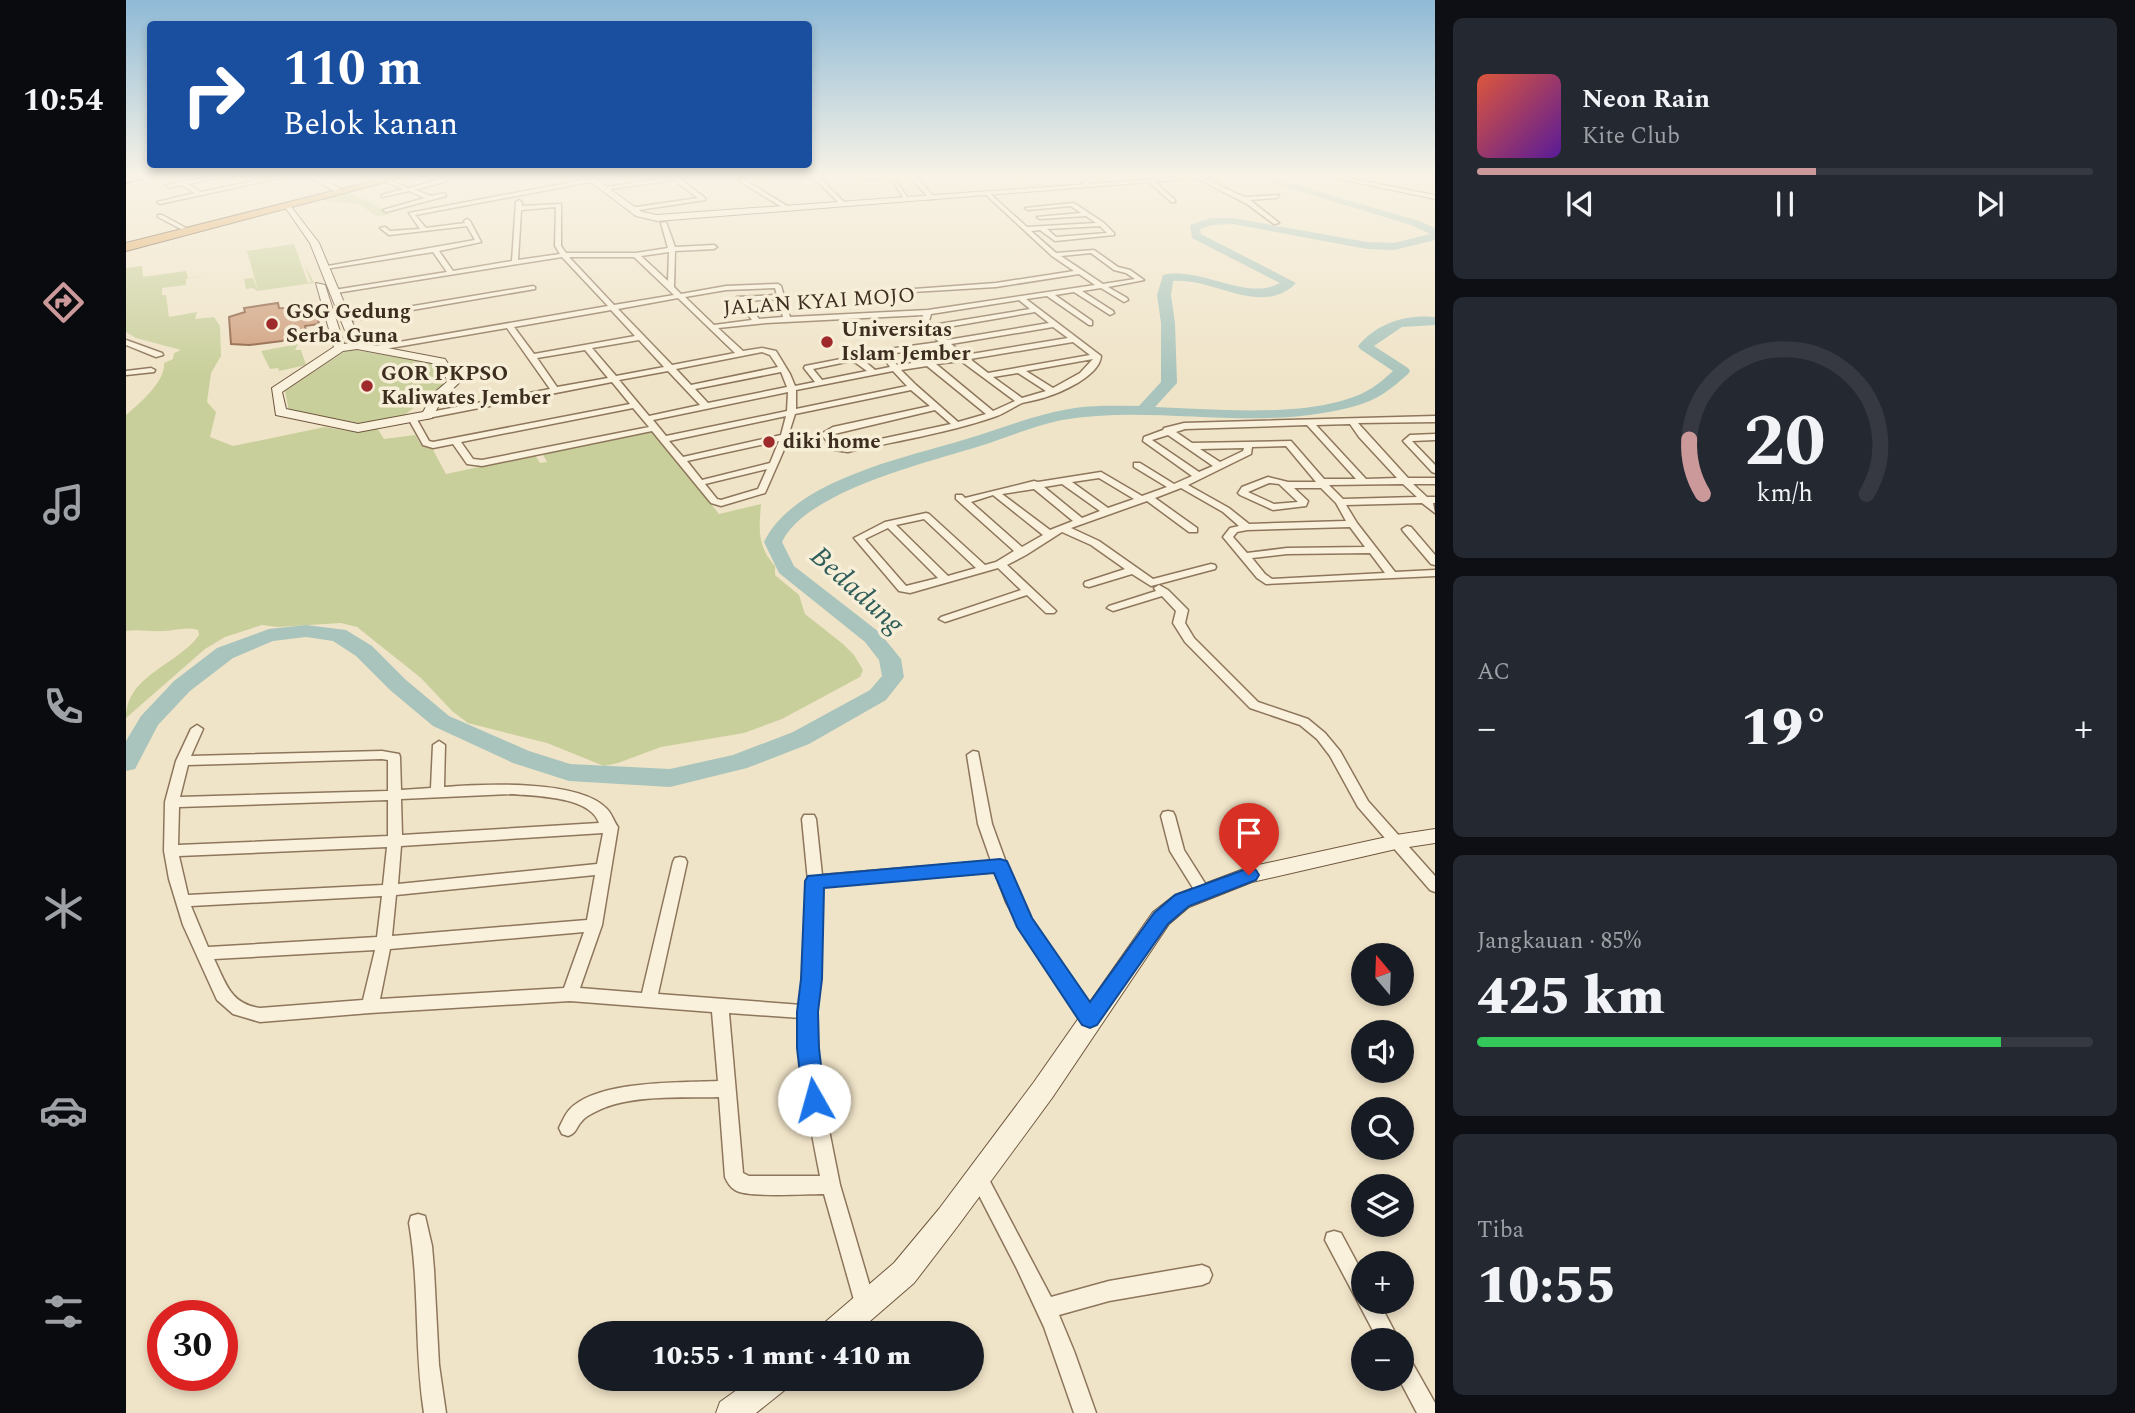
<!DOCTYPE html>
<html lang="id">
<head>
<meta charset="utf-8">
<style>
  body { margin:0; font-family:Spectral,serif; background:#242831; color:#f1f3f6; height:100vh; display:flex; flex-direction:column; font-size:26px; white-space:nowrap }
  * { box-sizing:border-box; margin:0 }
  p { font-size:23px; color:#9ea1a6 }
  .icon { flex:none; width:38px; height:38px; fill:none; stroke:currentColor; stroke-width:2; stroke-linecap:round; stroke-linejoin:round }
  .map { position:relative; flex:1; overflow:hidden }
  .panel { display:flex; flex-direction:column; gap:18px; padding:18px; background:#0d0f14; width:700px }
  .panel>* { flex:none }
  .banner { position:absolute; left:21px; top:21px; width:665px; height:147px; border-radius:7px; box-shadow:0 4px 10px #0003; background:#1a4fa0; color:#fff; overflow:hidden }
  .needle { width:46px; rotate:341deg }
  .fabs { position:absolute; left:1225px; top:943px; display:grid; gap:14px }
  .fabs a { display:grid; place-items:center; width:63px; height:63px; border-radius:50%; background:#171b24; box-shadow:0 4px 10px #0003; font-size:35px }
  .speed { position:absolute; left:21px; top:1300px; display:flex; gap:14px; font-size:35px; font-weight:700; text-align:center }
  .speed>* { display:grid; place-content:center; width:91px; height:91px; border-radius:50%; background:#171b24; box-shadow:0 4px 10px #0003; line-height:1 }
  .speed .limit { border:10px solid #d22; background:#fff; color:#111 }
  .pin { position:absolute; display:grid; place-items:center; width:60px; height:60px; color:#fff; margin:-72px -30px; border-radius:50% 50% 50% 0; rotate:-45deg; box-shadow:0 0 7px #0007 }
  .pin .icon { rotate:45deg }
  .me { position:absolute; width:77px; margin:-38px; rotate:353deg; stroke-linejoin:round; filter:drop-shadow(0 0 5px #0008) }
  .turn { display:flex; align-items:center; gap:24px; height:147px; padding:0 21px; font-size:32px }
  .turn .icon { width:91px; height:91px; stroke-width:2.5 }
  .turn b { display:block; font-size:49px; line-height:60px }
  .big { font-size:52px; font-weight:800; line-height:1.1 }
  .panel .tile { flex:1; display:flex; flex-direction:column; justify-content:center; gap:10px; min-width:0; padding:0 24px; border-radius:10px; background:#242831 }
  .panel .dial { align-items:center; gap:0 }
  .dial svg { height:182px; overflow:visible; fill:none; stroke:#363941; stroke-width:7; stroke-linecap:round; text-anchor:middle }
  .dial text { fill:#f1f3f6; stroke:none }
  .song { display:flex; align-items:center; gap:21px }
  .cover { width:84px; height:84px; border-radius:10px; background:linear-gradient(135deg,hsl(10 70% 55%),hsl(270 70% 35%)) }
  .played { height:7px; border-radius:4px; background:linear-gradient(90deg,#cc999b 55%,#363941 55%) }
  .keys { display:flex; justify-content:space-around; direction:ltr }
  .heat { display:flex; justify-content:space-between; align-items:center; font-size:38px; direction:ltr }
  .charge { height:10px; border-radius:5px; background:linear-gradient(90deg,#34c759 85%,#363941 0) }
  .trip { position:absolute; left:452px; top:1321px; width:406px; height:70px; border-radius:35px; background:#171b24; box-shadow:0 4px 10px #0003; font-weight:800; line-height:70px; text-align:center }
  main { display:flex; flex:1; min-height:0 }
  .tab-bar { display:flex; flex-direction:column; width:126px; justify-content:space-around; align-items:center; background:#090b0e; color:#9ea1a6 }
  .tab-bar .icon { width:49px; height:49px }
  .tab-bar .current { color:#cc999b }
  .tab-bar b { font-size:32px; color:#f1f3f6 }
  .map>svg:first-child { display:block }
  .green { fill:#c9cf9b }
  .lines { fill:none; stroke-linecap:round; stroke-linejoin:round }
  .river { fill:#a9c4bc; fill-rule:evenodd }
  .building { fill:#cf9f7d; stroke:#8d5f41; stroke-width:2 }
  .street-casing { stroke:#8d765c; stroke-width:3 }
  .secondary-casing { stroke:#6f573f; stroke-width:2 }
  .highway-casing { stroke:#5b4430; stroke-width:2 }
  .street { fill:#faf1dc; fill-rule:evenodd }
  .secondary { fill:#faf1dc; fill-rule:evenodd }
  .highway { fill:#e0a458; fill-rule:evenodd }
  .rail { stroke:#3d2e20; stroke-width:2; stroke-dasharray:6 6; stroke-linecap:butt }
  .route { fill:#1a73e8; stroke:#114b97; stroke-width:2 }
  .poi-dot { fill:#9e2a2b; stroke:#f7eed8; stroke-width:2.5 }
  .labels { text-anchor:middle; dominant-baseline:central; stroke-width:7; stroke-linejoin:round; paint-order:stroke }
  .far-street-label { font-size:21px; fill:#3d2e20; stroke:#f7eed8 }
  .far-poi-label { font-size:21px; font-weight:bold; fill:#3d2e20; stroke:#f7eed8; text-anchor:start }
  .water-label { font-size:28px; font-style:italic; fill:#2f5d5a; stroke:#f7eed8 }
</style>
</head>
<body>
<main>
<nav class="tab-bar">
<b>10:54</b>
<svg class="icon current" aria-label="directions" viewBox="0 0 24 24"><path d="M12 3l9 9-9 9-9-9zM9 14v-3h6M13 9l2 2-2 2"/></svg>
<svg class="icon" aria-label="music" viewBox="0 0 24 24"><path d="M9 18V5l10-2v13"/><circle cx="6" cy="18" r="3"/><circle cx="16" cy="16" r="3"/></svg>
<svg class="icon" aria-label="phone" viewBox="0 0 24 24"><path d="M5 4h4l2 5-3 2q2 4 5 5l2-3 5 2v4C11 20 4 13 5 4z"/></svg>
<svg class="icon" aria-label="climate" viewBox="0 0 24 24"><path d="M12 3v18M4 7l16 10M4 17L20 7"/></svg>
<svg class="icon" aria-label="car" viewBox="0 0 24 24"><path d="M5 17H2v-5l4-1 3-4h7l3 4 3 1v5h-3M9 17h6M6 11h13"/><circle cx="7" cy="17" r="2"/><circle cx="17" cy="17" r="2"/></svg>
<svg class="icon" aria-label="filters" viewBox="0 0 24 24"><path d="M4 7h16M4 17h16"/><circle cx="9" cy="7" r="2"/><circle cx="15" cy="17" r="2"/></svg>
</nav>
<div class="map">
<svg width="1309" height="1413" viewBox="0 0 1309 1413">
  <rect width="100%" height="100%" fill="#f0e4c8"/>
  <!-- green -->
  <g class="green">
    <path d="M220,192L246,203L264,215L250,216L233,204L203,202L195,198Z"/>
    <path d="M168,244L182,283L185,282L178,263L188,283L131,291L127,288L120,289L118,279L127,278L132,290L121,251Z"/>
    <path d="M16,266L17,277L60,271L62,278L82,275L60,279V285L36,288V295H40L43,317L71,312L69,319L88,317L94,326L95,356L85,373L81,402L90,412L84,437L107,446L199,427L222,431L251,428L258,439L289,435L295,445L305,446L320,474L409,455L414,463L421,462L416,453L521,432L528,434L593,514L635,504C633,529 631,546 649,566V575L673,595L679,614L717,644L728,655L737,670L734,677L656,719L618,733L535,747L492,763L478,766L421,743L342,723L326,711L295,678L231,627L215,623L152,627L136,625L99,637L79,649L0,718C0,675 52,665 73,635L72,630C59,626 49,631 36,631C24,632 13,629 0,631V415C13,404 40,381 38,363L47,359L48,353L55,350L10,338L0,332V268Z"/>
    <path d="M172,344L169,350H175L180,365L153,371L152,368L144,369L135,351Z"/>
    <path d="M222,349L311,364L322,382L277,416L235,424L163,411L159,391Z"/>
  </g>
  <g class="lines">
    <!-- river -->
    <path class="river" d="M1127,177H1142L1293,221L1309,228V240L1268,250L1241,249L1107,224L1086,225L1074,229L1075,234L1170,283C1136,318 1087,277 1047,281L1045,295L1049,323L1051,383L1029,407C1089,409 1195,420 1246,388C1254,383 1260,377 1267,371L1234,349L1232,346C1251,323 1280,314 1309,317V325L1276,327L1248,346L1282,368L1284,371L1282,374C1274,381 1266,388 1257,394C1240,405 1216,410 1197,413C1110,428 1022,405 936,420C908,426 882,437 854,446C803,462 680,491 656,542L668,566L753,632L775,659L778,677L760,700L683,744L621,768L544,787L443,781L387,763L307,726L264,690L230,656L207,641L180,637L147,641L107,658L64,691L32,725L9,769L0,771V741L15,716L48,681L91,648L143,629L180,625L220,630L246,646L280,680L323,716L403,751L444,764L544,769L607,755L667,732L744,690L756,676L753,660L739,642L653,573L638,542C669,478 784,457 847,437C880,427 914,413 949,408C970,405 992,406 1013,406L1035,382V323L1031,295L1037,275C1076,266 1120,302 1154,283L1066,238L1064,225L1085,218H1107L1241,242L1268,243L1304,234L1285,225Z"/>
  </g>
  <!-- building -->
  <path class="building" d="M152,303L153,308L176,309L177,314L190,312L193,324L179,326L180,331L156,341L123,345L105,344L103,317L119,312L118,308Z"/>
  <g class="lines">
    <!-- street casing -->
    <g class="street-casing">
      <g id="street">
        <path d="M10,177H21L0,182V178Z"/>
        <path d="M83,177H93L62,184L75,192L148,177H157L34,204L31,202L69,193L56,185L42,188L40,185Z"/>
        <path d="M242,177H249L254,179L251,181Z"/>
        <path d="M548,177H561L554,179L579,198V200L506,211L504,208L572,198L548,180L477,190L474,188Z"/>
        <path d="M687,177H693L719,203V205H715Z"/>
        <path d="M741,177H761L742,180L739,178Z"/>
        <path d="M784,177H790L808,197V199H804Z"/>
        <path d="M951,177H957L967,186L962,187Z"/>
        <path d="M1072,177H1076L1118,197L1153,195L1151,198L1124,200L1153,223L1148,224L1121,204L1072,179Z"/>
        <path d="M319,178L321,181L289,190L305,196L318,193L320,196L260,212L257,210L299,198L283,191L256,197V195L277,189L258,181V179L283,188Z"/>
        <path d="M467,178L469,181L289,215L300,228L339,223L338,221L341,219L344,221L355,242L313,251L327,271L386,261L390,202L393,200L396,202V206L435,204V246L440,253H510L542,248L535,223L540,222L549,247L588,245L591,247L588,249L549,251L548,287L555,294L600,286L652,284L655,286L664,317L802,310L969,285L953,274L870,287L786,292V290L788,289L870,283L948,271L926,256L859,194L861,191L901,227L970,223L960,216L914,219L911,217L955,213L945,206L902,210L899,208L948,203L978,223L988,233V235L929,241L914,230L905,231L930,253L968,250L992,267L1004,270L1018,280L982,287L1001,298L1002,300L998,302L975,288L956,291L987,311L988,313L984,315L948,292L929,295L966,321V325H963L921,296L900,299L975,356C974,376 934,393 917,398C911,400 903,401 896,403C887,407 878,414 868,417C821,433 770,441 722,452L708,450L695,434L707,427L804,406L785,390L669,414L657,452L639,493L595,506L585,503L526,431L356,466L341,464L327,444L307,448L297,445L282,418L283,416H289L303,441L307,442L504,404L486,382L302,418L298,415L299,413L424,389L381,328L247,351L243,349L244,347L482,306L436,257L210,293L206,291L208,290L321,272L307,252L199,269L196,267L349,240L341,226L263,235L254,228L259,227L264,231L294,229L283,213ZM430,207L429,246L434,254L392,260L395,210ZM974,226L981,233L930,237L921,229ZM543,252L542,281L515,256ZM965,253L988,270L1000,273L1009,279L977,284L935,256ZM443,257H508L548,295L488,305ZM649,288L651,295L611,297L610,299L626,320L588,325L559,297L600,290ZM552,298L609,353L546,365L492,309ZM652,299L657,317L633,319L619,301ZM893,300L904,309L807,325L803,321L805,314ZM485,310L509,336L408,354L388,327ZM909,312L923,323L821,340L810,329ZM797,315L795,321L800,330L813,342L755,350L754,352L764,367L749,370L736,359L725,357L679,366L678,368L689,382L669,386L664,374L650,351L636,348L617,351L592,328L640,323ZM927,327L942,338L839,355L825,344ZM513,340L538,367L490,376L466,348ZM947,342L964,355L862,373L844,359ZM817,346L831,357L771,365L763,354ZM459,350L482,378L431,387L411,358ZM636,352L644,355L652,367L565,385L550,369ZM967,359L954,373L927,388L900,371ZM725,361L730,363L741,371L696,380L687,369ZM835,361L889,401L867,411L810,364ZM801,366L860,414L832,422L790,385L775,370ZM542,371L574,405L523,416L493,380ZM767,371L781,386L670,409V390ZM655,372L661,387L582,403L569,389ZM892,373L920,391L896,398L867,377ZM662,392L661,411L540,436L527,420ZM507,408L523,427L356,460L347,459L335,442ZM809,410L825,424L722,446H714L704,435ZM660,416L655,435L557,457L543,441ZM653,441L644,463L576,480L561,461ZM641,469L632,489L595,500L591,499L579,484Z"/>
        <path d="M613,179H617L666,209L661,210L613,181Z"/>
        <path d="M1023,180H1027L1049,200V202H1045L1023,182Z"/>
        <path d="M767,182H771L783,200H779Z"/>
        <path d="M32,215H36L60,228L55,229L32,217Z"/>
        <path d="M407,286L409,287V289L222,321L218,319L222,317Z"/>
        <path d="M0,340L36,353L37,355L30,357L0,345Z"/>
        <path d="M25,368L29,370L28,372L0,375V371Z"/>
        <path d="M1309,416V422L1232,423L1282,478H1309V484H1287L1301,497H1309V503H1307L1309,513L1296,503L1220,505L1231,523L1269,572L1309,570V576L1140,584L1131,578L1097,537L1104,528L1113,526L1097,512L1055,488L1029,498L1071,528V532H1063L1021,501L945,528L973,541L1027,579L1085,564L1089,565L1090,567L1089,569L1025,586L1006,574L963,587L959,586L958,584L959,582L999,569L965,545L936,532L900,555L881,565L928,609L930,611L928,613H920L901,595L819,622L813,619L815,617L895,590L872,568L784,593L773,591L728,538L759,522L800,513L803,514L859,565L870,562L888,551L830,499V495H836L839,498L908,481L912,482L975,472L1016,496L1041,487L1008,467V463H1014L1048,484L1066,476L1017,441L1018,437L1037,430L1038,428L1058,423ZM1224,424L1233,437L1271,478L1240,479L1190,425ZM1181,425L1230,479H1198L1165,441L1066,443L1050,432L1059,429ZM1042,435L1087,466L1073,472L1026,440ZM1160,446L1190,482H1162L1142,477L1116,487L1112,493L1114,495L1147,510L1180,506L1182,501L1168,488H1195L1210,503L1220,521L1123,524L1103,508L1062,485L1125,454L1126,447ZM1118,448L1117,451L1094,462L1074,449ZM973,478L1008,499L982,508L946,482ZM1143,483L1153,484L1172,502L1148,504L1122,492ZM936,484L974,511L956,518L918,487ZM1277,484L1291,497L1217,499L1203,485ZM908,489L947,521L924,530L876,494ZM867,495L917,535L896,547L845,502ZM798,519L850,568L822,576L770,525ZM1224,527L1239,547L1161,548L1121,553L1107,537L1111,532L1121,530ZM762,528L812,578L780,586L739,539ZM1244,553L1259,573L1146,579L1139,574L1126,558L1161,554Z"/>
        <path d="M1309,434V440L1286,441L1309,465V473L1306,472L1277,441L1284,435Z"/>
        <path d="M1281,526L1285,527L1309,555V565L1305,564L1277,531L1276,529Z"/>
        <path d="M1033,585L1042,590L1062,610L1059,623L1068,638L1132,702L1182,719L1199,733L1214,751L1242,801L1309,876V892L1304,890L1232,807L1204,756L1191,739L1174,725L1124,708L1059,642L1047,623L1050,611L1036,596L987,611L981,608L983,606L1030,591L1028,588Z"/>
        <path d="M71,725L77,729L65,756L256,751L273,754L274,757L275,790L305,788L307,745L313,741L319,745L318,787C356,784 454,779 481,809C486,814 488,822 492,827L476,925L454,988L516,993L547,862L549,858L554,857L559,858L561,862L532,994L676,1005L682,881L676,819L678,815H688L690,819L696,875L865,861L852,824L841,755L847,751L852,752L866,824L894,901L912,932L972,1019L970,1024L964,1026L958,1024L902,940L880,902L869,872L696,886L690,1048L697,1100L714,1185L750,1307L747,1314L740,1317L733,1314L730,1307L698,1194C681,1194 620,1198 609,1190C604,1187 601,1182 599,1177L593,1097C557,1098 501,1094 469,1112C465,1114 459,1117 456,1121C450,1127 451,1133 442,1136L436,1134L433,1128C436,1122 439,1114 444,1109C473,1080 552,1083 592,1081L586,1012L444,1001L244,1013L134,1022L107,1014L91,1000L57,925L43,879L38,851L39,802L50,761L65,729ZM256,759L262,760V791L54,797L62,765ZM385,794C409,796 464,796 473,823L276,835L275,799ZM262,800V836L52,845L53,807ZM477,833L471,864L272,884L275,846ZM261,847L257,885L62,895L53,856ZM469,875L461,920L266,936L270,895ZM256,896L251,937L82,947L65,906ZM458,932L438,988L254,999L264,949ZM249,950L237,1000L134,1008C104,1004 100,983 88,959ZM603,1013L675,1018C673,1072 684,1124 694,1176H623L617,1173Z"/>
        <path d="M1042,811L1047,812L1049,816L1058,850L1082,888L1084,892L1082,896L1077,898L1072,896L1044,851L1035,816L1037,812Z"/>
        <path d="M852,1167L858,1170L925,1297L983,1281L1076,1265L1083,1268L1086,1275L1083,1282L1076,1285L983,1301L933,1315L948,1351L970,1413H948L918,1327L891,1269L843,1176L846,1170Z"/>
        <path d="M292,1214L299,1216L306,1246L308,1270L313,1365L320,1413H298C288,1350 294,1286 283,1223L285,1216Z"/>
        <path d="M1208,1231L1215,1233L1237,1274V1302H1253L1273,1340H1252L1199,1240L1201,1233Z"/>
        <path d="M1276,1354L1283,1357L1309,1403V1413H1291L1273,1379H1276Z"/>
      </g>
    </g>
    <!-- secondary casing -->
    <g class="secondary-casing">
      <g id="secondary">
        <path d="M182,177H192L215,189L208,191Z"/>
        <path d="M458,177H467L516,212L531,215L1059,177H1090L531,221L510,216Z"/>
        <path d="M1203,177H1217L1309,195V199Z"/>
        <path d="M157,204H163L193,243L235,343L319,359L334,382L317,398L306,418L232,432L150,415L146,388L208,347L190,283L199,285L218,344L224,343L184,243ZM231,349L311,364L322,381L308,393L297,412L232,424L160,409L156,392L217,351Z"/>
        <path d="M1309,829V843L1270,849L1126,882L1063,907L1043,924L926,1098L831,1227L788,1283L729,1334H693L697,1324L768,1263L813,1209L908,1082L1027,912L1049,895L1123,867L1270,835Z"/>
        <path d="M626,1379H665L660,1389L630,1413H590L594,1402Z"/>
      </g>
    </g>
    <!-- highway casing -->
    <g class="highway-casing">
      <path id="highway" d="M263,177H279L0,251V243Z"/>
    </g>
    <!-- street -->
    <use href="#street" class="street"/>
    <!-- secondary -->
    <use href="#secondary" class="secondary"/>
    <!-- highway -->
    <use href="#highway" class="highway"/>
    <!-- rail -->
    <path class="rail" d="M0,183L31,177"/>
  </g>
  <!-- sky -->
  <linearGradient id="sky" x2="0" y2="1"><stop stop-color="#8fbad6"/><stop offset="0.47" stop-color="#f8f3e6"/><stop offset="1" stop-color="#f8f3e6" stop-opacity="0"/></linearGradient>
  <rect width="1309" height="374" fill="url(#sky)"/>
  <!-- route -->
  <path class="route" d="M874,859L881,861L906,918L964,1002L1028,913L1049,895L1123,868L1130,870L1133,875L1130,880L1063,906L1042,924L971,1025L964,1028L956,1025L891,927L868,873L698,888L696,979L692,1012L693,1048L699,1100L696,1107L688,1110L680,1107L677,1100L671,1048V1012L675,979L679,881L682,876Z"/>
  <!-- markers -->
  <g class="poi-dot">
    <circle cx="146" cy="324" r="7"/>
    <circle cx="701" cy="342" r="7"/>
    <circle cx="241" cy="386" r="7"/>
    <circle cx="643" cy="442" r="7"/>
  </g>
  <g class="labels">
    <!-- far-street labels -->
    <g class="far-street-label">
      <text transform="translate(693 302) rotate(-4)">JALAN KYAI MOJO</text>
    </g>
    <!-- far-poi labels -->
    <g class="far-poi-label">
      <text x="160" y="312">GSG Gedung<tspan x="160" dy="24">Serba Guna</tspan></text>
      <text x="715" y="330">Universitas<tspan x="715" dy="24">Islam Jember</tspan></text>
      <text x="255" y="374">GOR PKPSO<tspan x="255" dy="24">Kaliwates Jember</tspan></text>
      <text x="657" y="442">diki home</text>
    </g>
    <!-- water labels -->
    <g class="water-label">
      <text transform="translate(731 590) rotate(42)">Bedadung</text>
    </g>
  </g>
</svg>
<div class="fabs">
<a><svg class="needle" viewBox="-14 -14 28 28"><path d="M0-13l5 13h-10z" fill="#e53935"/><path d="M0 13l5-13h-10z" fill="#9ea1a6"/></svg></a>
<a><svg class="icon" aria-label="sound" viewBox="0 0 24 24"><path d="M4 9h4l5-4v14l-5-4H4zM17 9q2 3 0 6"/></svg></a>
<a><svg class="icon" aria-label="search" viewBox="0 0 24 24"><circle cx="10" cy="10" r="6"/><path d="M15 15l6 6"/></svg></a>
<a><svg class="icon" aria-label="layers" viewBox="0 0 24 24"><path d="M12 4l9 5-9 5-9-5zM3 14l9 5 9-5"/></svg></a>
<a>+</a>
<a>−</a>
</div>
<div class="speed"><div class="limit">30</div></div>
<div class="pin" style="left:1123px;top:875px;background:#d93025"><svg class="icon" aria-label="arrive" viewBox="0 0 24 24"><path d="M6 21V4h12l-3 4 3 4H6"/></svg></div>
<svg class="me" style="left:688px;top:1100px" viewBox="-20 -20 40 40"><circle r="19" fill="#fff"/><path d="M0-13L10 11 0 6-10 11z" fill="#1a73e8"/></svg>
<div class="trip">10:55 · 1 mnt · 410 m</div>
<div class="banner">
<div class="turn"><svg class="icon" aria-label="right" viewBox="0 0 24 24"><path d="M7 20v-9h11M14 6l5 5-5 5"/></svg><div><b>110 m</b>Belok kanan</div></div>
</div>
</div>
<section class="panel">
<div class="tile">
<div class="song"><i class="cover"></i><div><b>Neon Rain</b><p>Kite Club</p></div></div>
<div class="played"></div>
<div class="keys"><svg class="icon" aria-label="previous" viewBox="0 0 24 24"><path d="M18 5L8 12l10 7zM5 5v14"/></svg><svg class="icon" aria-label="pause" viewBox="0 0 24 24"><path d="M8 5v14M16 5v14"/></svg><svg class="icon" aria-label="next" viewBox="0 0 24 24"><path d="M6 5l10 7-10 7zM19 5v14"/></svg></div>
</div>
<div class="tile dial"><svg viewBox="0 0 100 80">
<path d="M14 69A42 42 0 1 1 86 69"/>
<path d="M14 69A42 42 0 0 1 8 45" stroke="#cc999b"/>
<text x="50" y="56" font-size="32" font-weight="700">20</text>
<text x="50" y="72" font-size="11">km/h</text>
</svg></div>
<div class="tile"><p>AC</p>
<div class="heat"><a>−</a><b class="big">19°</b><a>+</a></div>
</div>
<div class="tile"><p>Jangkauan · 85%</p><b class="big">425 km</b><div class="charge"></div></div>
<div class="tile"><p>Tiba</p><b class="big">10:55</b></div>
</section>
</main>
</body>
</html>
